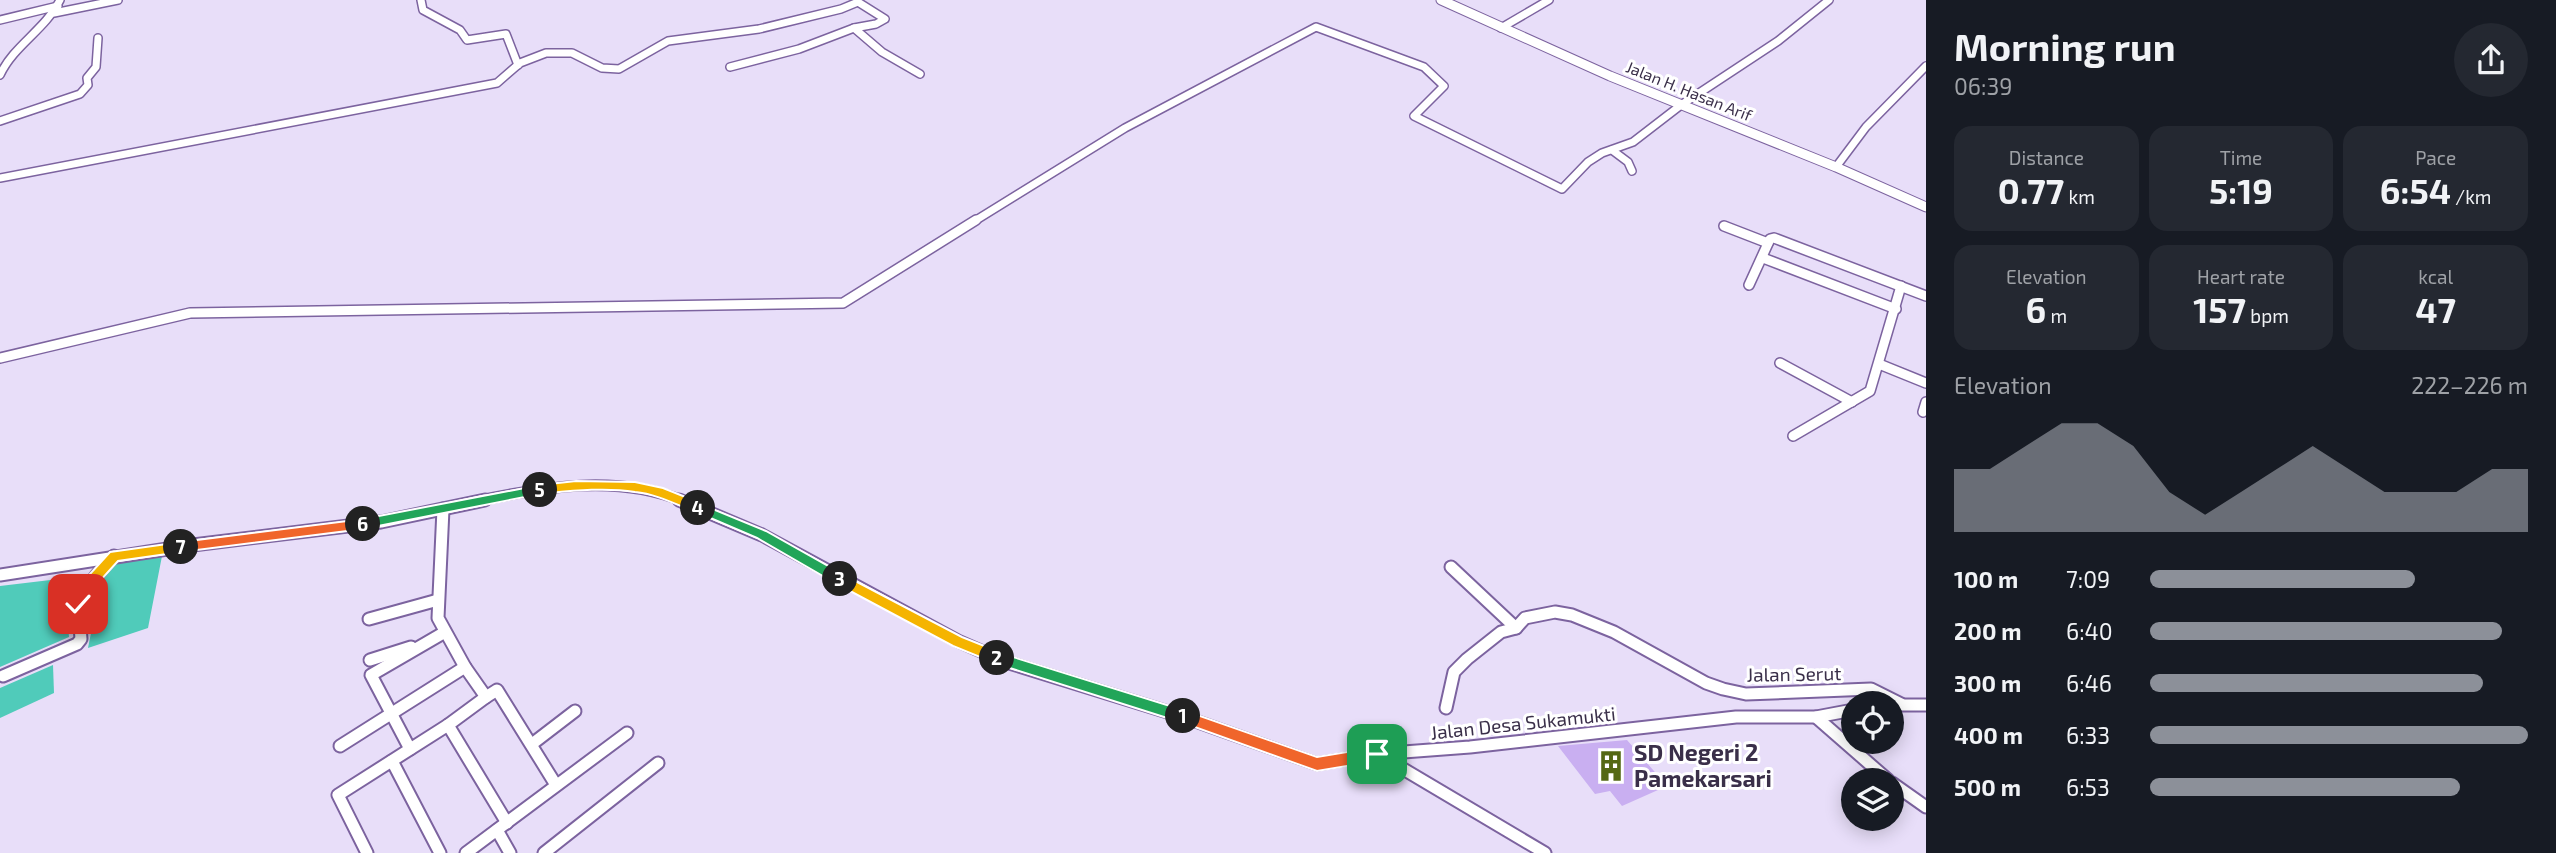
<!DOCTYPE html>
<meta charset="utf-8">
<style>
:root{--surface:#171b24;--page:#242831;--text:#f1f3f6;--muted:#9ea1a6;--accent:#8c9099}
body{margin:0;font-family:"Exo 2",sans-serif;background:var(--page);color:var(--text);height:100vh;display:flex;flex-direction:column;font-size:26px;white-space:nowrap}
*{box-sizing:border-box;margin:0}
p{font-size:23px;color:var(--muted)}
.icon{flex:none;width:38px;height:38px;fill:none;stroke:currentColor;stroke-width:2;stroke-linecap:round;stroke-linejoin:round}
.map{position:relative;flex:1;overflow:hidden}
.panel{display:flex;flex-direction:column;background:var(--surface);width:630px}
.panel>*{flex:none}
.fabs{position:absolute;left:1841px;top:691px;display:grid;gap:14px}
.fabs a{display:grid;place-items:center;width:63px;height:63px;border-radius:50%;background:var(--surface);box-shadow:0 4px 18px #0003;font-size:35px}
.pin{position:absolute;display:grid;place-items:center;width:60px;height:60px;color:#fff;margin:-30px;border-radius:14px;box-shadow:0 4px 10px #0006}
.km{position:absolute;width:35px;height:35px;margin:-18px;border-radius:50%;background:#222;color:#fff;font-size:19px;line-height:35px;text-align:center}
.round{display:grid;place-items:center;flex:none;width:74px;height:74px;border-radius:37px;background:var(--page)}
.summary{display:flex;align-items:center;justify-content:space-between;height:119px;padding:0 28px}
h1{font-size:38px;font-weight:700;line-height:52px}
.stats{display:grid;grid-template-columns:repeat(3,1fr);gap:10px;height:119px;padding:7px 28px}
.stats div{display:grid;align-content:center;border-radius:18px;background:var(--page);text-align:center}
.stats b{font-size:35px;font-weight:700}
.stats small{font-size:19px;font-weight:400}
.stats p{font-size:19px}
.chart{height:196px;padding:14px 28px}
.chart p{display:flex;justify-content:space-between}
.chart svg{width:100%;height:126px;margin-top:7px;fill:var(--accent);opacity:.7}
ul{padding:0 28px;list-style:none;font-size:23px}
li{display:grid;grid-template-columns:112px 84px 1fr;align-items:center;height:52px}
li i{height:18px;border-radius:9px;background:var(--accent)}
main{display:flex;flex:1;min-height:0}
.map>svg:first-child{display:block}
</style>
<main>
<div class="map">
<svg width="1926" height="853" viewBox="0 0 1926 853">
<rect width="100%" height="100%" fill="#e8def9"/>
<g fill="#50cbba">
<path d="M162,556l-14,72 -60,20 3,-15 -10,-35 33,-35z"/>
<path d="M84,576l-18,27 3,34 -69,30v-81z"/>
<path d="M53,665l1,28 -54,25v-30z"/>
</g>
<path fill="#c9aff1" d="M1627,740l40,46 -45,20 -12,-15 -15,3 -37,-48z"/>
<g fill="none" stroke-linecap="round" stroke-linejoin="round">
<defs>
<g id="minor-far2">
<path d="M421,0l2,10 37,20 7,10 39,-6 12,31"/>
<path d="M54,13l64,-13"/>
<path d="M0,20l58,-14"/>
<path d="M1501,28l48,-28"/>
<path d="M730,67l69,-18 55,-21"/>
<path d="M0,75c14,-30 45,-45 60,-75"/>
<path d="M0,121l80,-27 8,-9 -1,-7 9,-11 2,-29"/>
<path d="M1612,150l16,12 4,9"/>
<path d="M1836,167l30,-40 60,-61"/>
<path d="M0,178l497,-95 23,-20 26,-10h26l30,15 17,1 49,-28 91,-12 82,-20 17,-7 27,17 -9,5 -22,4 28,24 38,22"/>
<path d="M973,222l152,-94 191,-101 108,40 20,19 -30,30 148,73 26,-27 14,-9 31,-11 48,-37 97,-64 51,-41"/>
</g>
<g id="minor-far1">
<path d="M1724,226l44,17"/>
<path d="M1763,258l133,51"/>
<path d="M1749,285l21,-46 4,-1 152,58"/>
<path d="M0,358l190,-45 653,-10 133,-83"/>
<path d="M1780,363l72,39"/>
<path d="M1879,364l47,19"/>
<path d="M1923,412l3,-10"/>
<path d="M1793,436l77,-45 31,-105"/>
<path d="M477,501c67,-14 140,-27 206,0"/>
</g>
<g id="minor">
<path d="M679,500l83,35 196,106 48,21 178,55 133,47 60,-10 93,-7 266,-30h80l37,-7"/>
<path d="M443,509l-5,109 27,49 21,30 -38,28 59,98"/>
<path d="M1451,567l65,61"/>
<path d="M0,575l193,-30 188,-23 104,-22"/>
<path d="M369,619l69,-19"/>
<path d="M370,660l41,-13"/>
<path d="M3,676l74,-32 4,-5c-4,-41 5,-54 33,-83"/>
<path d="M486,697l11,-7 59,95"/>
<path d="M1896,705h30"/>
<path d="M1446,708l8,-36 13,-13 34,-27 15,-4 9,-10 30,-6 17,3 42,17 92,51 17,6 23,5 125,-5 30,15"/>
<path d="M1816,717l72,63"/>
<path d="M532,744l43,-33"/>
<path d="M340,746l125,-79"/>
<path d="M410,749l-39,-74 74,-43"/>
<path d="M1378,754l167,99"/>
<path d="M392,761l48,92"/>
<path d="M1892,783l34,24"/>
<path d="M497,830l13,23"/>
<path d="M367,853l-29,-58 110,-70"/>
<path d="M466,853l161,-120"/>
<path d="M544,853l114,-90"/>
</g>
<path id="secondary" d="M1441,0l169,76 226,91 90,40"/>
</defs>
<use href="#minor-far2" stroke="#7c639f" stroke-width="10"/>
<use href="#minor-far1" stroke="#7c639f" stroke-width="12"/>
<use href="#minor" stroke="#7c639f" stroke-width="15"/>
<use href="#secondary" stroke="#7c639f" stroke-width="11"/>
<use href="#minor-far2" stroke="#fff" stroke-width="7"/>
<use href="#minor-far1" stroke="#fff" stroke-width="9"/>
<use href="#minor" stroke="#fff" stroke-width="11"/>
<use href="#secondary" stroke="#fff" stroke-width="9"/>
</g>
<path fill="#f0652b" stroke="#fff" stroke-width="2" d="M1183,710l134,47 60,-10 8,7 -8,7 -60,10 -139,-50 -2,-5z"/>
<path fill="#22a559" stroke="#fff" stroke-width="2" d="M997,652l186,58 7,6 -7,7 -186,-59 -7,-6z"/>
<path fill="#f5b400" stroke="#fff" stroke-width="2" d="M840,573l122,64 40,16v9l-5,2 -44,-18 -118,-63 -2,-4z"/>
<path fill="#22a559" stroke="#fff" stroke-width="2" d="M698,503l68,28 78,44v8h-9l-78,-45 -63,-27v-7z"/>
<path fill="#f5b400" stroke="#fff" stroke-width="2" d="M576,481l59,1 28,6 40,16 1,4 -6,5c-21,-8 -41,-19 -63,-21 -31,-5 -64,-1 -95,2l-6,-4 6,-5z"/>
<path fill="#22a559" stroke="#fff" stroke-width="2" d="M540,485l6,5 -6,4 -177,35 -6,-5 6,-5z"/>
<path fill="#f0652b" stroke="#fff" stroke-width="2" d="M363,519l6,5 -6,5 -182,23 -6,-5 6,-5z"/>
<path fill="#f5b400" stroke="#fff" stroke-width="2" d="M181,542l6,5 -6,5 -63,9 -29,32 -6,15h-9l-2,-4 7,-18 31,-34z"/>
<defs>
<symbol id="building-bare" viewBox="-9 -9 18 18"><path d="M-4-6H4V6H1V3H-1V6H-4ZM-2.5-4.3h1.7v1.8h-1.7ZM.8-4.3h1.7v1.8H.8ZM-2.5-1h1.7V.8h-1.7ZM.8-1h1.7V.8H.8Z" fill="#546814" stroke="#fff" stroke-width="2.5" paint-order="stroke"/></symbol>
</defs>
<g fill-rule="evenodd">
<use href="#building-bare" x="1589" y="744" width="44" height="44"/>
</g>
<g text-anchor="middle" stroke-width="6" stroke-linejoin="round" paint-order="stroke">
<g font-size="16" fill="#3a2f49" stroke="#fff">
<text transform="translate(1689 91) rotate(22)" y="6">Jalan H. Hasan Arif</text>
</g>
<g font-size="19" fill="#3a2f49" stroke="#fff">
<text transform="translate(1794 674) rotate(-1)" y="7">Jalan Serut</text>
<text transform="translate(1523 723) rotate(-6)" y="7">Jalan Desa Sukamukti</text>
</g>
<g font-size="23" font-weight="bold" fill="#3a2f49" stroke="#fff" text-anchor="start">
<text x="1634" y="761">SD Negeri 2<tspan x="1634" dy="26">Pamekarsari</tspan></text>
</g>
</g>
</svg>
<div class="fabs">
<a><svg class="icon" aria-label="locate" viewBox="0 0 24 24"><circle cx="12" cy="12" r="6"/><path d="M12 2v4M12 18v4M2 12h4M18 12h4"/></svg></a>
<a><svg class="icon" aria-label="layers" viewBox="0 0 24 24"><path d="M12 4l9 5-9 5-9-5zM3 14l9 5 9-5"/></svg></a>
</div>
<div class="pin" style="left:1377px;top:754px;background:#1e9e55"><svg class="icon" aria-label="arrive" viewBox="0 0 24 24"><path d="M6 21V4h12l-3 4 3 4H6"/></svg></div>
<div class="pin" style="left:78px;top:604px;background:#d93025"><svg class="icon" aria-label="check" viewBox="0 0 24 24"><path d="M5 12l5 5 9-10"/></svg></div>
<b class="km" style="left:1183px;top:716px">1</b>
<b class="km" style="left:997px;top:658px">2</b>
<b class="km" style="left:840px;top:579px">3</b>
<b class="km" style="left:698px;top:508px">4</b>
<b class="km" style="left:540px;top:490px">5</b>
<b class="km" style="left:363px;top:524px">6</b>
<b class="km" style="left:181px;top:547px">7</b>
</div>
<section class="panel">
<div class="summary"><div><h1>Morning run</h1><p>06:39</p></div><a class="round"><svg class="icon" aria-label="share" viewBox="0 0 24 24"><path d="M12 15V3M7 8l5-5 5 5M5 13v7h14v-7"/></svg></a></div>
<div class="stats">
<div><p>Distance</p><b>0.77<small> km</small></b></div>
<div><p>Time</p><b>5:19</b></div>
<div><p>Pace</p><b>6:54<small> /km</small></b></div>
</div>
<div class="stats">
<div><p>Elevation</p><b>6<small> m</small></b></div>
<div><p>Heart rate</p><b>157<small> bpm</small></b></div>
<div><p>kcal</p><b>47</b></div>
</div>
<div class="chart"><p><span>Elevation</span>222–226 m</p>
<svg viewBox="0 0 160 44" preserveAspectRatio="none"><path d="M0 44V22L10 22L20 14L30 6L40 6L50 14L60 30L70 38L80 30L90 22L100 14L110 22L120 30L130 30L140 30L150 22L160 22V44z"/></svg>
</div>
<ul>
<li><b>100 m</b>7:09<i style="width:70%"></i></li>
<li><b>200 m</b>6:40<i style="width:93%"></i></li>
<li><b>300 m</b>6:46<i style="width:88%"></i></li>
<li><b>400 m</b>6:33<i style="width:100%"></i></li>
<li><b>500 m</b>6:53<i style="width:82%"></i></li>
</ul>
</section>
</main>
